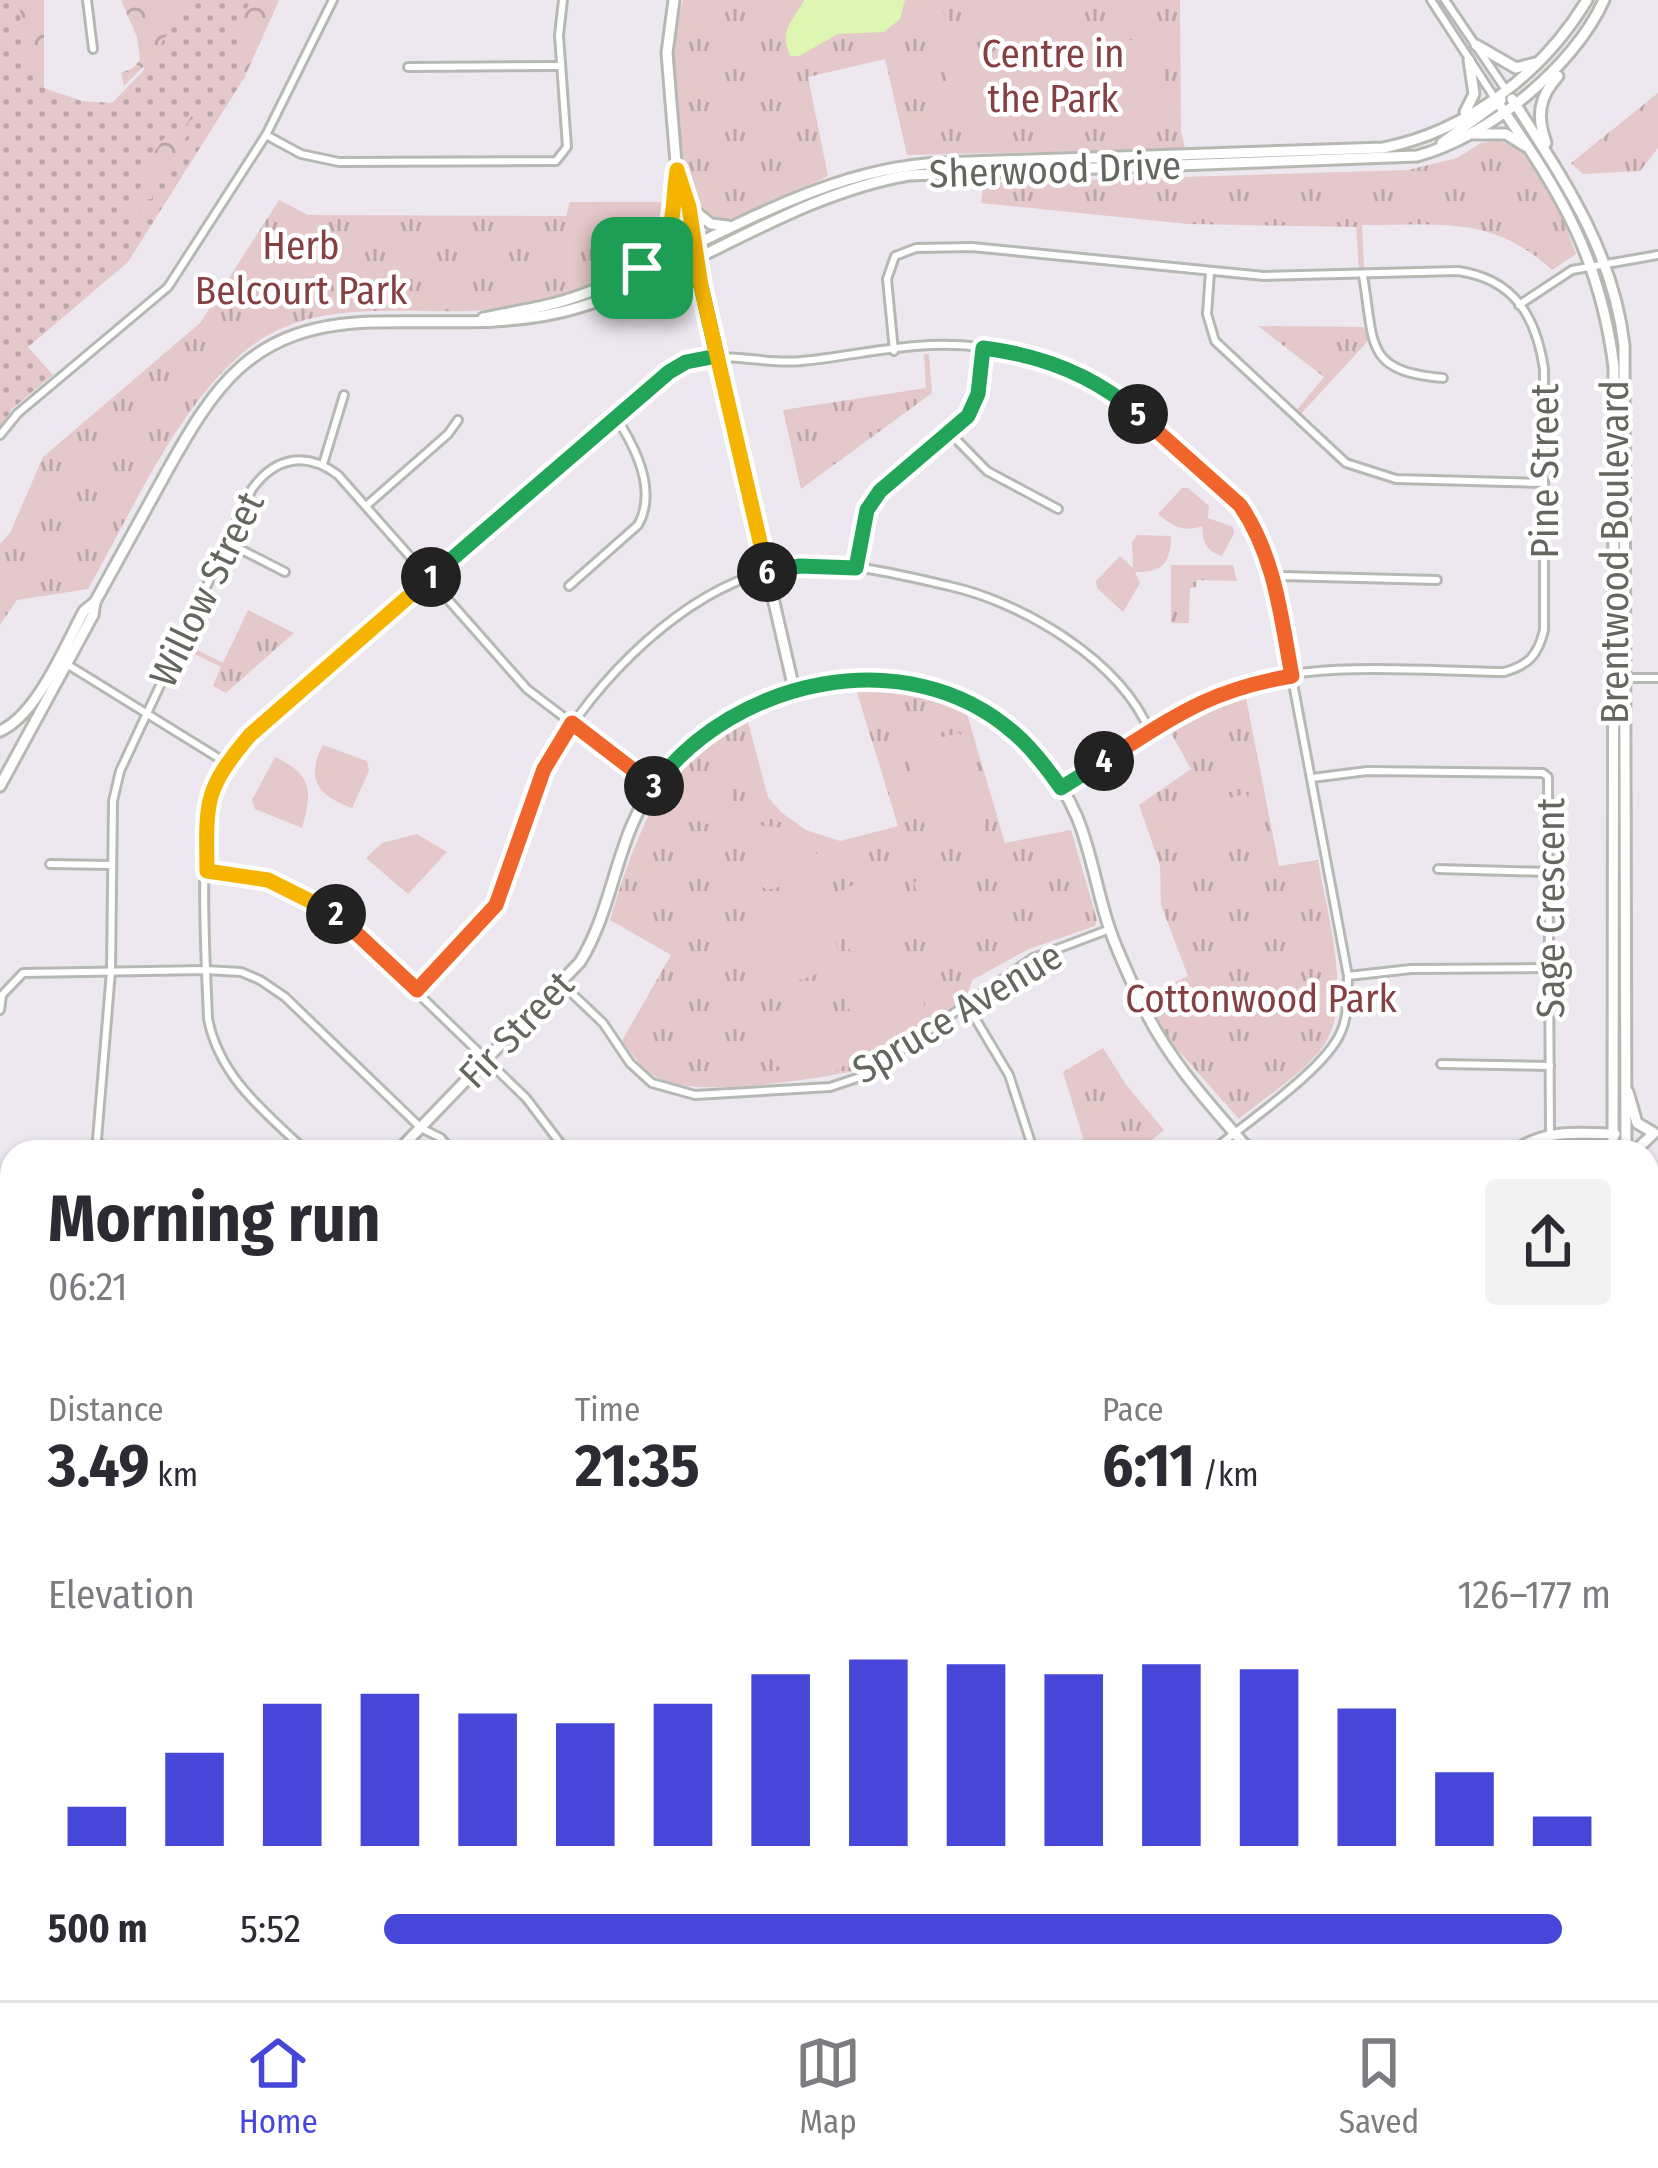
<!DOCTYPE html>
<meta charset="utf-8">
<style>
:root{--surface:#fff;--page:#f2f2f3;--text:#2b2b33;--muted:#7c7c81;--line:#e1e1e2;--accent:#4647d8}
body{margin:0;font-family:"Fira Sans Condensed",sans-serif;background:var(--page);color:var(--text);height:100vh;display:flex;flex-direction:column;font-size:45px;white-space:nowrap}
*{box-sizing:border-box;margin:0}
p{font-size:39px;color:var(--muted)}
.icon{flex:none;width:66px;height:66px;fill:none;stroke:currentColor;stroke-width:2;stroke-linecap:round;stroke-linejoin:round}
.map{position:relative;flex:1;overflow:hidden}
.details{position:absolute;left:0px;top:1140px;width:1659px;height:861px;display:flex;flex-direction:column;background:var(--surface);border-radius:36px 36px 0 0;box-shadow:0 3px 9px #0004}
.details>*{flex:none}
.pin{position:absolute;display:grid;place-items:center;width:102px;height:102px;color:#fff;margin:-51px;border-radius:24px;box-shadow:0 6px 18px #0006}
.km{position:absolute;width:60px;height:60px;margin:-30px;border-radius:50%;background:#222;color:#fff;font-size:33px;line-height:60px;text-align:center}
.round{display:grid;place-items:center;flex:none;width:126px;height:126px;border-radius:12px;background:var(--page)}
.headline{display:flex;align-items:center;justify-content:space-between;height:204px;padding:0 48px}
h1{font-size:66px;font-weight:700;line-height:90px}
.stats{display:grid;grid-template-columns:repeat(3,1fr);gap:18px;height:204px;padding:12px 48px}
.stats div{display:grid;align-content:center}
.stats b{font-size:60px;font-weight:700}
.stats small{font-size:33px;font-weight:400}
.stats p{font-size:33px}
.chart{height:336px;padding:24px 48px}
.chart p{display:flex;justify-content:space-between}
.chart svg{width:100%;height:216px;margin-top:12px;stroke:var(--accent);stroke-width:6}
ul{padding:0 48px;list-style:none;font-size:39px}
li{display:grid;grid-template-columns:192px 144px 1fr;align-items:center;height:90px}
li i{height:30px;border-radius:15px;background:var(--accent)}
.menu{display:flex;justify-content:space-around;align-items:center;height:168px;border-top:3px solid var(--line);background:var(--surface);font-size:33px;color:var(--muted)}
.menu a{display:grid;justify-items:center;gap:6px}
.menu .on{color:var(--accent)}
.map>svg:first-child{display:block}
</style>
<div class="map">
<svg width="1658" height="2000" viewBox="0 0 1658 2000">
<defs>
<pattern id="grass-dots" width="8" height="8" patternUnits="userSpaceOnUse" patternTransform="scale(3)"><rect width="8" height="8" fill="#e4c8ca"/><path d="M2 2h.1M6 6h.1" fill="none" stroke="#bca6a7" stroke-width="1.8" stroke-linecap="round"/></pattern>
<pattern id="forest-crowns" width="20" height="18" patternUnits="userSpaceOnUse" patternTransform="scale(3)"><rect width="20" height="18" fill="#e4c8ca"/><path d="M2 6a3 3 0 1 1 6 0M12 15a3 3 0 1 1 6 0" fill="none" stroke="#bca6a7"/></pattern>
<pattern id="park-tufts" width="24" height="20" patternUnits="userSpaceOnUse" patternTransform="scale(3)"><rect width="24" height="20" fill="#e4c8ca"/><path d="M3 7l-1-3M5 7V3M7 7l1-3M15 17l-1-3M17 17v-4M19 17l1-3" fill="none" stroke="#bca6a7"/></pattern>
</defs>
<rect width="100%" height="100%" fill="#ede8f0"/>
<path fill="url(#grass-dots)" d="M0,0h44v88l38,13 30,2 32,-33 1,-70h134l-35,78 -116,184 -100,85 25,28 -40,33 -13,19z"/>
<g fill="url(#forest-crowns)">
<path d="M20,0h24v88l-8,-2 -15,-41z"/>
<path d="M121,0h68l-37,58 -28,28 -3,-13 12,-5 7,-8 -3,-23z"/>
<path d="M251,0h28l-35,78 -7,-1 1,-52z"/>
<path d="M192,115l2,8c-14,21 -16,45 -41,54l-1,22h-7l-7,18 -6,-1 -7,-14 8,-3 14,-23 -2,-11 23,-32 13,1z"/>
</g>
<g fill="url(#park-tufts)">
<path d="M683,0h497l1,131 4,18 -278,6 -22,-96 -77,18 20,99 -97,46c-17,0 -32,-8 -39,-23 -13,-26 -22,-131 -18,-162 2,-12 6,-25 9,-37z"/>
<path d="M1658,93v55l-18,23 -57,3 -12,-11z"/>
<path d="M1499,141l20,6 36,51 21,56 -24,16c-60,-56 -115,-44 -190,-45l2,44 -5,1 -3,-43 -168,-3 -207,-21 3,-20 424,-13 49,-12 24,-15z"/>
<path d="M279,200l29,15 258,1 4,-14h97c-1,14 -1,31 -10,43 -28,40 -112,59 -158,64 -78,9 -173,-15 -242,33 -74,51 -124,168 -169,247l-71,11 -17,25v-81l10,-11 33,-76 157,-134z"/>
<path d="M1258,326l106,1 4,14 -68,74 -4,-4 28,-34z"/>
<path d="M924,354h5l3,39 -131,96 -18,-79 143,-22z"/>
<path d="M1171,565h62l4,16 -40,-1 -1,7 -6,1 -1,35h-18z"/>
<path d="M248,610l46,23 -68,60 -13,-7 8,-19 -37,-18 2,-5 37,19z"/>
<path d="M855,686l68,9 44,19 38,129 66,-13 26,90 -2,6 -66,23 -57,31 -5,16 -102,71 -15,5c-44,8 -148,25 -188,8 -17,-8 -29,-24 -40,-39l49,-86 -61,-35c25,-82 52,-164 137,-202l21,79 14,16 24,17 34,11 58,-15z"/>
<path d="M1245,693l34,173 39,-6c8,50 36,142 6,185 -20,29 -59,52 -85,74l-77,-87 -15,-36 41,-20 -27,-71 -1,-40 -21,-60 52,-36 -20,-36z"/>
<path d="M1103,1048l24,38 37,44 -26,22h-52l-3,-5 -29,5 30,-11 -21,-69z"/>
<path d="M1647,1848l11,6v146h-10z"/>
</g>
<g fill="#e4c8ca">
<path d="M931,0h7l10,23 23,9 1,-32h106l1,34c19,-4 30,-14 32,-34h7c-1,16 -8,32 -25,38 -23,8 -122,1 -153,1l-1,-8 6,-1 -11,-13z"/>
<path d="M1137,39l24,5 3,75 -4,4 -75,2c-20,-43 7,-81 52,-86z"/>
<path d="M948,57l107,1 -1,63 -106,-1z"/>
<path d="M1182,488h6l21,18 -1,12 25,9 1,6 -12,23c-17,-6 -19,-13 -20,-30 -18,7 -30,0 -44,-12z"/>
<path d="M1137,535l34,1c0,27 -9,37 -36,36l5,11 -17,29 -26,-24 -1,-7 24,-25 13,12 -1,-26z"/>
<path d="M960,733l26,103 -55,14 -26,-104z"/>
<path d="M323,745l44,16 2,10 -17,37c-34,-12 -47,-29 -29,-63z"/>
<path d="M275,757c37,18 38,33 27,71l-47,-19 -3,-9z"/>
<path d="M695,774l40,10 -12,44 -40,-11z"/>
<path d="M1247,794l8,42 -84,18 -9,-43z"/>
<path d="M760,826c42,1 52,10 65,50l-58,14 -6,-4z"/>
<path d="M417,834l30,18 -39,42 -42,-36 16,-15z"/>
<path d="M952,872l19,74 -38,10 -19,-74z"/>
<path d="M869,884c29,6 38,23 43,51l-53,19 -10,-4 -18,-53 21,-12z"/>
<path d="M802,897h17l22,61 -5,9 -61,22c-34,-33 -18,-82 27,-92z"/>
<path d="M906,956c38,39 14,98 -43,91l-22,-60 5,-10z"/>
<path d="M820,995l11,5 21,59c-40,39 -96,15 -92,-42z"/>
</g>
<path fill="#def6b2" d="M804,0h101l-5,19 -16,13 -46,2 -39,22h-9c-11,-29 2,-32 14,-56z"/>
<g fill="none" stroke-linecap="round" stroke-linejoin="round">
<defs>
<g id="street">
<path d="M87,0l6,49"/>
<path d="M1431,0l63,97"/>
<path d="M1445,0l61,90"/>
<path d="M408,67l153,-1"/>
<path d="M266,135l35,19 38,8 217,-1 11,-14 -8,-112 4,-35"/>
<path d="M1210,272l-3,42 8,27 131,122 50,16 148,4"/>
<path d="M1363,276c12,68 0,95 80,102"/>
<path d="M1519,305l53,-35 86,-15"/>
<path d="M894,351l-7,-72 8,-23 21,-8 56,-1 292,29 194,-5c56,8 78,45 86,98v261c-6,25 -15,35 -40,42 -90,-1 -189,-13 -276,17 -59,21 -114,66 -167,99"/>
<path d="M949,432l38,39 71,38"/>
<path d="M0,435l18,-22 150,-126 98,-152 67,-135"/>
<path d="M323,464l21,-69"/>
<path d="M366,506l82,-72 10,-14"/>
<path d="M226,542l59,30"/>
<path d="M856,568l11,-58 12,-19 88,-75 11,-22 5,-44"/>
<path d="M1273,581l8,-5 156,4"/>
<path d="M569,586l69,-61c20,-35 -3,-79 -23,-109"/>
<path d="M65,663l160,99"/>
<path d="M1614,678h44"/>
<path d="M1312,778l55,-7 176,2 5,4 2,357"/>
<path d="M50,864l60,1"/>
<path d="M1438,869l111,3"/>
<path d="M207,871l61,9 70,36 188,182 41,54"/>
<path d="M1348,976l63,-7 139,-1"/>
<path d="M562,984l41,39 27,40 22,20 43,12 135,-8 33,-11 170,-118 77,-29"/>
<path d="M417,990c26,-27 63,-55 80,-88 23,-43 26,-94 50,-137 46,-84 141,-182 239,-198 52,-8 112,7 163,19 73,16 171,74 201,146"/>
<path d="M966,1003l43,72 25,77"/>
<path d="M0,1010l2,-15 21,-22 183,-3 35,2 19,8 25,17 136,131 20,10 11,14"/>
<path d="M1441,1064l109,2"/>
<path d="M98,1144l31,8"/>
<path d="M1379,1147l4,5"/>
<path d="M96,1152l15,-181 2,-170 7,-30 132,-282c23,-32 54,-38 86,-14l189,214 127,97"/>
<path d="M307,1152c-42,-40 -87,-74 -99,-133 -2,-56 -12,-204 11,-248 10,-18 29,-35 43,-48l407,-351c50,-29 83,-6 133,-11 42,-4 85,-14 127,-16 103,-4 173,35 246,101 46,41 72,62 96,120l77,410c-1,19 1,38 -7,56 -16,38 -96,91 -130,120"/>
<path d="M0,1244l12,8"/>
<path d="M0,1798h12"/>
<path d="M641,1989v11"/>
<path d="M1112,1989v11"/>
<path d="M281,2000v-11"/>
<path d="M893,2000l1,-11"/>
</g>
<g id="secondary">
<path d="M674,0l-7,53 9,110 -2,23 18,87 7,10"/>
<path d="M1476,45l40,23 19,-5"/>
<path d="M1512,99c50,78 101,151 112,246l2,807"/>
<path d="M1501,107c61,88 99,151 113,260l-1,785"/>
<path d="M1465,112l9,-18 -5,-34"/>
<path d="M1474,134h32l19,12"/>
<path d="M1442,143l59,-43"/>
<path d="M1546,143c-10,-27 -7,-46 12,-67"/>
<path d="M677,170l12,37 12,79 93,403"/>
<path d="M691,208l20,16 17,2"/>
<path d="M645,266l26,-36 5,-22"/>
<path d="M483,318c33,-7 66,-11 98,-23 119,-43 230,-126 359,-132l443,-15c85,-17 160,-75 204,-148"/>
<path d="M0,731c37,-16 65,-85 84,-120l11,-9"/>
<path d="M0,786l93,-171 2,-13c22,-40 44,-80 66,-120 54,-98 89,-156 211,-160 70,-2 139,6 208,-15 112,-34 212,-112 329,-132l508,-19c71,-19 157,-89 187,-156"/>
<path d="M1628,1092l9,31 17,10 -20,19"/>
<path d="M397,1152l183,-190c36,-58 35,-129 79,-183 46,-55 109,-91 180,-97 98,-7 198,41 238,135 15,36 20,76 33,113 8,23 19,46 29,68 26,58 70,106 112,154"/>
<path d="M1513,1152c31,-23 65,-19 102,-18"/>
<path d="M0,1391h12"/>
<path d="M1647,1557l11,5"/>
<path d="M0,1567h12"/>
<path d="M1647,1572h11"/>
<path d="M0,1586h12"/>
<path d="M1647,1599l11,-7"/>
<path d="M1618,1989v11"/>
</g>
</defs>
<use href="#street" stroke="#b5b9b3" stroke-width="12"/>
<use href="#secondary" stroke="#b5b9b2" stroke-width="15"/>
<use href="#street" stroke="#fff" stroke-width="6"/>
<use href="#secondary" stroke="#fff" stroke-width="9"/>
</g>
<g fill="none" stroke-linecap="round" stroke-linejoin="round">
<defs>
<path id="split-1" d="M431,577l238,-205 17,-10 31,-6 -16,-70 -9,-13 -5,-25 -45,20"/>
<path id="split-2" d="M336,914l-68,-34 -61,-9c-1,-71 -3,-81 43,-136l181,-158"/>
<path id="split-3" d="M336,914l81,76 79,-85 48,-136 28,-46 82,63"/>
<path id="split-4" d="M654,786c80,-108 253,-146 359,-54 19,16 34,36 48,56l43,-27"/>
<path id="split-5" d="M1104,761c70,-44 104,-71 188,-85 -11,-59 -17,-120 -52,-171l-102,-91"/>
<path id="split-6" d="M767,572l33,-6 56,2 11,-58 13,-19 88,-75 10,-22 5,-46c57,7 111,27 155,66"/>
<path id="split-7" d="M642,268c38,-39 28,-50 35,-98l12,37 12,79 66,286"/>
</defs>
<use href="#split-1" stroke="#fff" stroke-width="24"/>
<use href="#split-2" stroke="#fff" stroke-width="24"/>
<use href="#split-3" stroke="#fff" stroke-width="24"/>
<use href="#split-4" stroke="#fff" stroke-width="24"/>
<use href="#split-5" stroke="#fff" stroke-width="24"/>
<use href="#split-6" stroke="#fff" stroke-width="24"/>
<use href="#split-7" stroke="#fff" stroke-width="24"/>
<use href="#split-1" stroke="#22a559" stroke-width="15"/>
<use href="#split-2" stroke="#f5b400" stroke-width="15"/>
<use href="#split-3" stroke="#f0652b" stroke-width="15"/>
<use href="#split-4" stroke="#22a559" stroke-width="15"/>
<use href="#split-5" stroke="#f0652b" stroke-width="15"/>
<use href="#split-6" stroke="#22a559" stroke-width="15"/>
<use href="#split-7" stroke="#f5b400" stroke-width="15"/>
</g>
<g text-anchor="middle" stroke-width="9" stroke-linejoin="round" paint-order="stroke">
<g font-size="39" fill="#854043" stroke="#fff">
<text x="1053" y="67">Centre in<tspan x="1053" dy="45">the Park</tspan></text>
<text x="301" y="259">Herb<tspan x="301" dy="45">Belcourt Park</tspan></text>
<text x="1261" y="1012">Cottonwood Park</text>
</g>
<g font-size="39" fill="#63675f" stroke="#fff">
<text transform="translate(1055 169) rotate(-2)" y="14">Sherwood Drive</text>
<text transform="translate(1544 471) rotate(-90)" y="14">Pine Street</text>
<text transform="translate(1614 552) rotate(-90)" y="14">Brentwood Boulevard</text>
<text transform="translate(206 589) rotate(-64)" y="14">Willow Street</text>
<text transform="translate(1550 908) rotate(-90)" y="14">Sage Crescent</text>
<text transform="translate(957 1012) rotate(-31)" y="14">Spruce Avenue</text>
<text transform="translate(516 1029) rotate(-46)" y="14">Fir Street</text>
</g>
</g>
</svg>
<div class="pin" style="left:642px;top:268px;background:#1e9e55"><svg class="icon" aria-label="arrive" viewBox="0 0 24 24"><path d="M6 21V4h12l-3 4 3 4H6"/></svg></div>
<b class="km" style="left:431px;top:577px">1</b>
<b class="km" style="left:336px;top:914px">2</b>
<b class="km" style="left:654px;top:786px">3</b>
<b class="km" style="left:1104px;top:761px">4</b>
<b class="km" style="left:1138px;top:414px">5</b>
<b class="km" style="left:767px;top:572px">6</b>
<section class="details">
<div class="headline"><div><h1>Morning run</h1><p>06:21</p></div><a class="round"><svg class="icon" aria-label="share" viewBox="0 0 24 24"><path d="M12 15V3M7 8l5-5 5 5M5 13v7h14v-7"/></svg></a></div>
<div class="stats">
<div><p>Distance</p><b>3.49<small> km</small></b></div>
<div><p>Time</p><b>21:35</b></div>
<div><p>Pace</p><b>6:11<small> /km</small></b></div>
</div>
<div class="chart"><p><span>Elevation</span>126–177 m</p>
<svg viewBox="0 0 160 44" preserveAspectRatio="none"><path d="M5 44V36M15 44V25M25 44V15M35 44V13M45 44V17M55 44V19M65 44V15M75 44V9M85 44V6M95 44V7M105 44V9M115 44V7M125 44V8M135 44V16M145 44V29M155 44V38"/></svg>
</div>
<ul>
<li><b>500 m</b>5:52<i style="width:96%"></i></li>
</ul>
</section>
</div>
<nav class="menu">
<a class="on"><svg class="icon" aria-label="home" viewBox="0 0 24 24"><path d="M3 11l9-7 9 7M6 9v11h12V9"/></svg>Home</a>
<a><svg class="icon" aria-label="map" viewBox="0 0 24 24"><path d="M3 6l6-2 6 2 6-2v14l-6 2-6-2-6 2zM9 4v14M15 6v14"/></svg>Map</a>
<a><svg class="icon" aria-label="saved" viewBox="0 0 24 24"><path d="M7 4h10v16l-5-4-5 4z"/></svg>Saved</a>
</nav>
